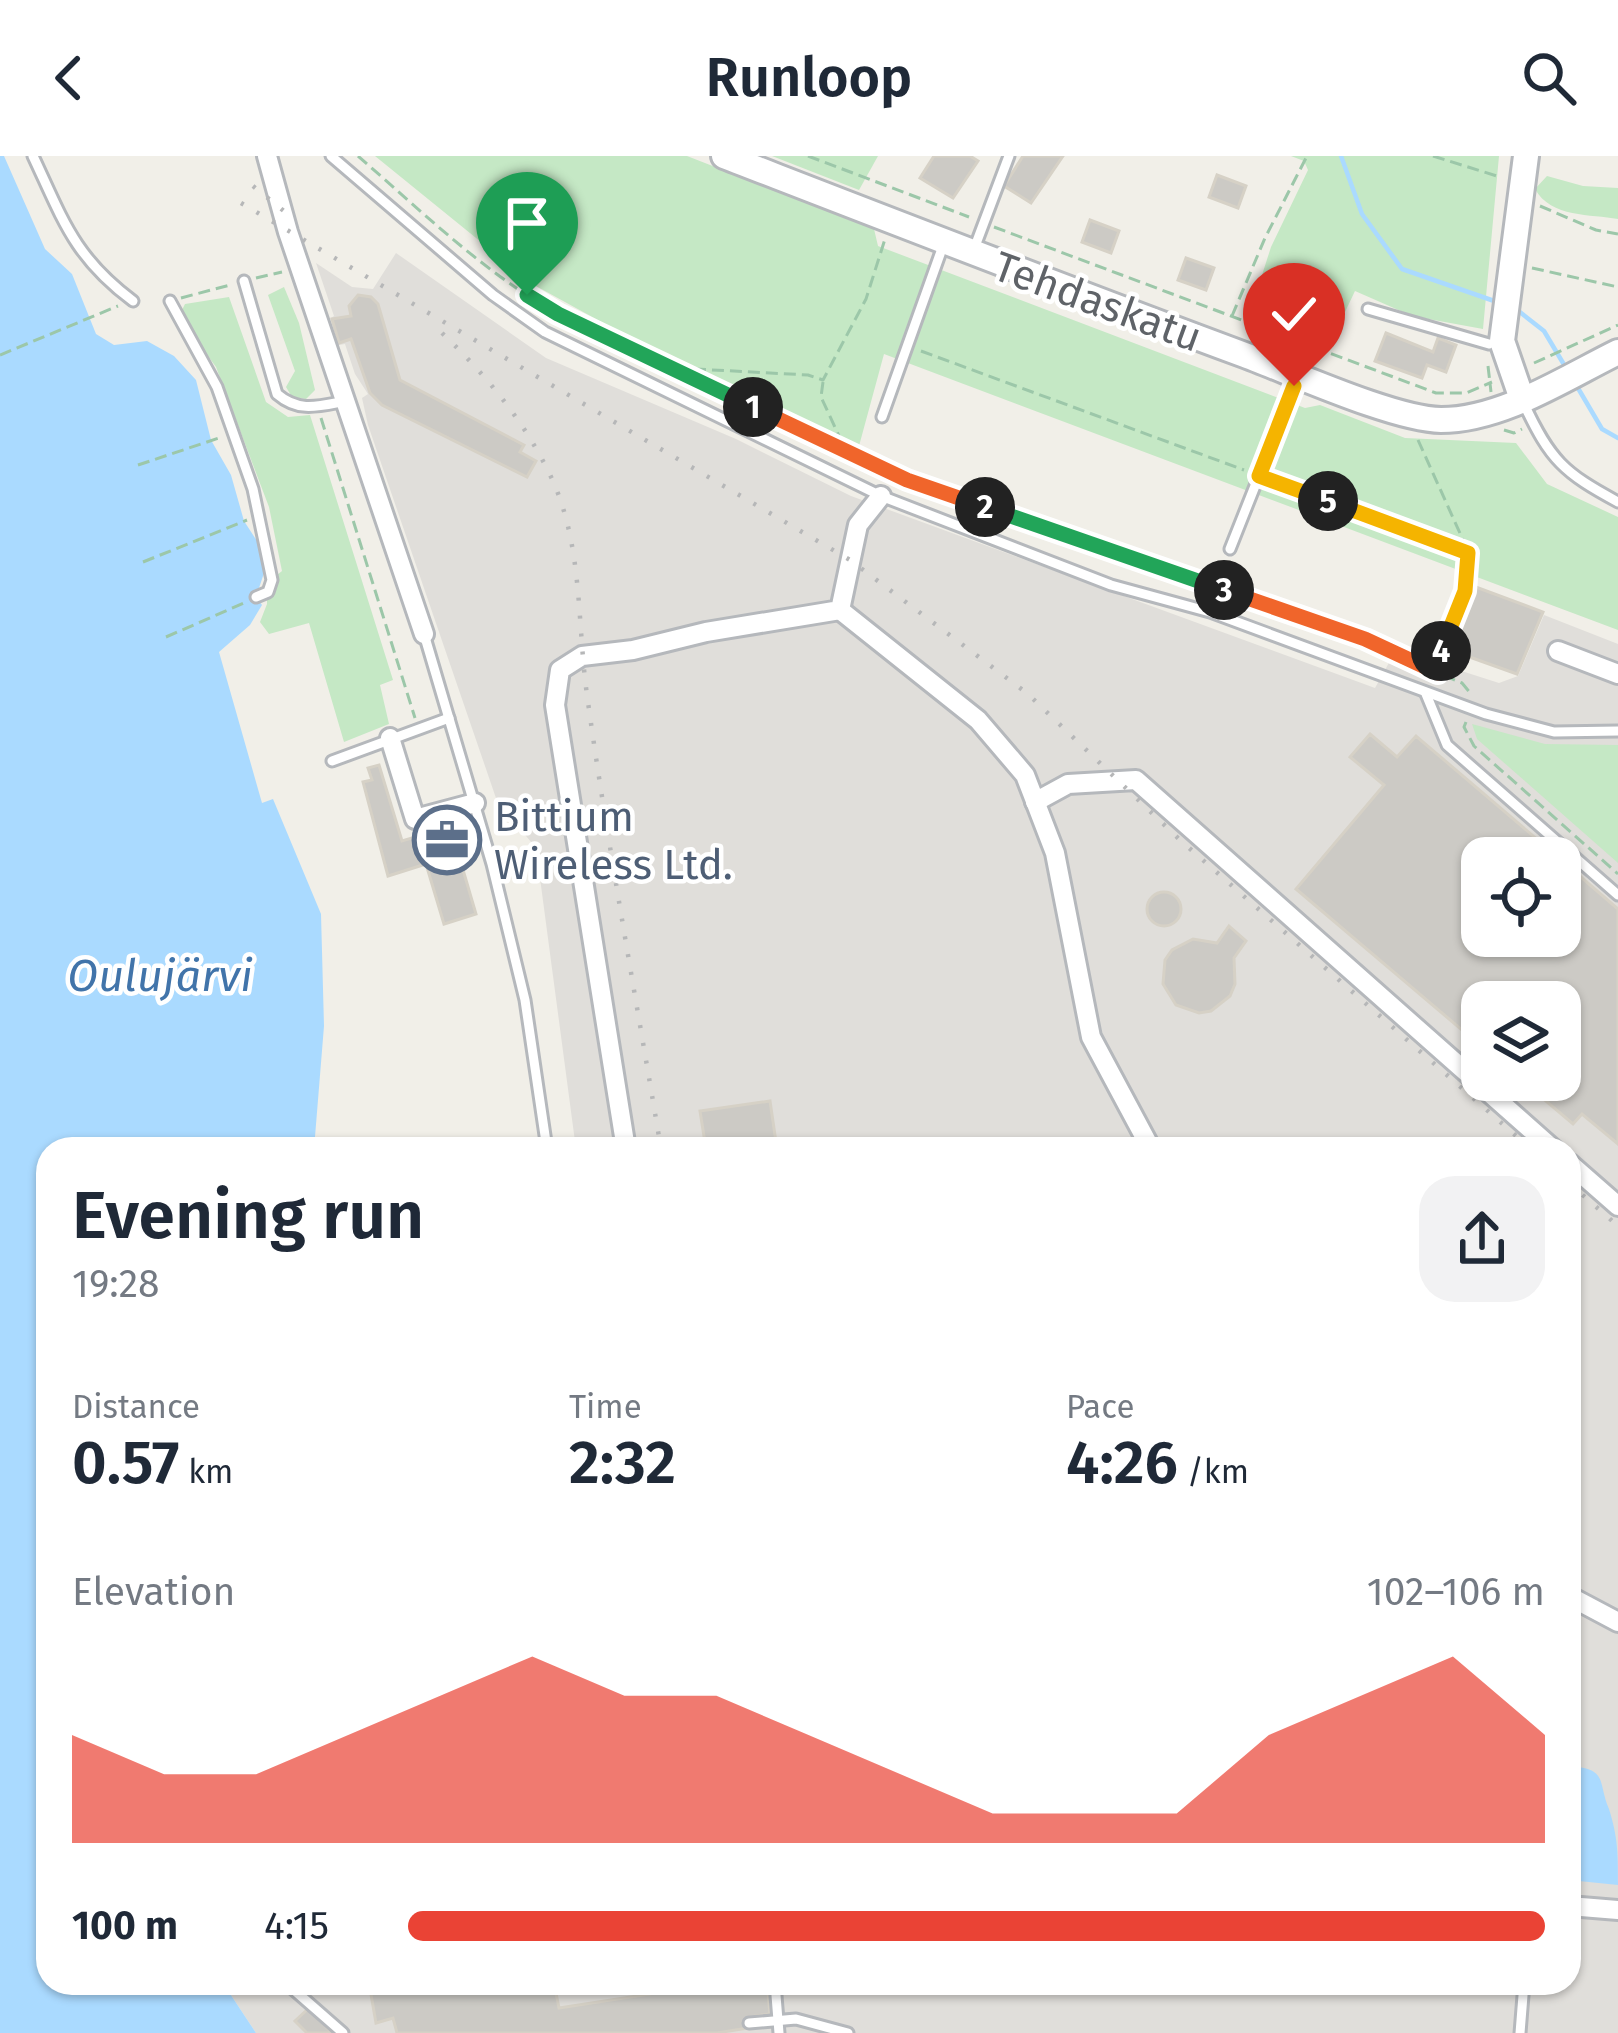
<!DOCTYPE html>
<meta charset="utf-8">
<style>
:root{--surface:#fff;--page:#f2f2f3;--text:#1f2937;--muted:#747a83;--accent:#ea4335}
body{margin:0;font-family:"Fira Sans",sans-serif;background:var(--page);color:var(--text);height:100vh;display:flex;flex-direction:column;font-size:45px;white-space:nowrap}
*{box-sizing:border-box;margin:0}
p{font-size:39px;color:var(--muted)}
.icon{flex:none;width:66px;height:66px;fill:none;stroke:currentColor;stroke-width:2;stroke-linecap:round;stroke-linejoin:round}
.map{position:relative;flex:1;overflow:hidden}
.panel{position:absolute;left:36px;top:981px;width:1545px;height:858px;display:flex;flex-direction:column;background:var(--surface);border-radius:36px;box-shadow:0 3px 9px #0004}
.panel>*{flex:none}
.fabs{position:absolute;left:1461px;top:681px;display:grid;gap:24px}
.fabs a{display:grid;place-items:center;width:120px;height:120px;border-radius:24px;background:var(--surface);box-shadow:0 3px 9px #0004;font-size:60px}
.pin{position:absolute;display:grid;place-items:center;width:102px;height:102px;color:#fff;margin:-123px -51px;border-radius:50% 50% 50% 0;rotate:-45deg;box-shadow:0 0 12px #0007}
.pin .icon{rotate:45deg}
.km{position:absolute;width:60px;height:60px;margin:-30px;border-radius:50%;background:#222;color:#fff;font-size:33px;line-height:60px;text-align:center}
.round{display:grid;place-items:center;flex:none;width:126px;height:126px;border-radius:36px;background:var(--page)}
.overview{display:flex;align-items:center;justify-content:space-between;height:204px;padding:0 36px}
h1{font-size:66px;font-weight:600;line-height:90px}
.figures{display:grid;grid-template-columns:repeat(3,1fr);gap:18px;height:204px;padding:12px 36px}
.figures div{display:grid;align-content:center}
.figures b{font-size:60px;font-weight:600}
.figures small{font-size:33px;font-weight:400}
.figures p{font-size:33px}
.chart{height:336px;padding:24px 36px}
.chart p{display:flex;justify-content:space-between}
.chart svg{width:100%;height:216px;margin-top:12px;fill:var(--accent);opacity:.7}
ul{padding:0 36px;list-style:none;font-size:39px}
li{display:grid;grid-template-columns:192px 144px 1fr;align-items:center;height:90px}
li i{height:30px;border-radius:15px;background:var(--accent)}
header{display:flex;justify-content:space-between;align-items:center;height:156px;padding:0 36px;background:var(--surface);font-size:54px;font-weight:600}
.map>svg:first-child{display:block}
</style>
<header><svg class="icon" aria-label="back" viewBox="0 0 24 24"><path d="M15 5l-7 7 7 7"/></svg>Runloop<svg class="icon" aria-label="search" viewBox="0 0 24 24"><circle cx="10" cy="10" r="6"/><path d="M15 15l6 6"/></svg></header>
<div class="map">
<svg width="1618" height="1877" viewBox="0 0 1618 1877">
<rect width="100%" height="100%" fill="#f1efe8"/>
<path fill="#e0deda" fill-rule="evenodd" d="M396,97l150,105 190,81 115,57 524,192 21,-38 103,33 19,-7 26,-61 74,29v1389h-1362l-33,-50h1346v-834h-993l-40,-301 -39,-47 -129,-376 -6,-27 6,-4 -13,-20 -10,-30 -6,1 -8,-27 3,-2 -18,-53 36,24 21,2zM1482,702h78v78h-78zM1482,846h78v78h-78z"/>
<g fill="#c5e8c5">
<path d="M375,0h312l187,73 4,17 427,162 15,-3 85,33 111,5 31,41 71,33v113l-734,-276 -25,92 -203,-94 -122,-67z"/>
<path d="M772,0h106l-19,34z"/>
<path d="M1291,0h208l-16,173 -71,-13 -57,-25 -10,21 -23,17 -70,-23 19,-59 37,-77 -4,-9z"/>
<path d="M1547,20l36,10 35,2v31c-27,-5 -67,-1 -83,-30z"/>
<path d="M284,131l15,36 16,67 -9,9 -14,-2 -6,-10 9,-16 -27,-76z"/>
<path d="M229,141l37,105 22,15 22,-2 83,265 -13,5 9,39 -45,18 -35,-119 -40,11 -9,-12 7,-18v-21l15,-12 -13,-64 -53,-140 -37,-51 6,-12z"/>
<path d="M1472,568l73,20 73,1v118l-141,-124z"/>
</g>
<g fill="#aadaff">
<path d="M0,0h4l41,93 27,25 24,60 18,11 33,-4 27,15 22,24 15,60 20,35 13,46 15,23 6,26 -9,27 6,8 -12,20 -31,27 43,151 11,-4 48,115 3,112 -10,123h-266v834h175l33,50h-256z"/>
<path d="M1569,1610c40,3 28,15 40,43 9,29 9,44 9,76l-49,-5z"/>
</g>
<g fill="none" stroke-linecap="round" stroke-linejoin="round">
<g stroke="#aadaff" stroke-width="4.5">
<path d="M1341,0l21,58 40,55 98,34"/>
<path d="M1516,153l28,22 22,37"/>
<path d="M1575,227l27,46 16,9"/>
</g>
</g>
<g fill="#cccac5" stroke="#d6d1c6" stroke-width="3">
<path d="M934,0h36l8,5 -25,37 -33,-20z"/>
<path d="M1023,0h40l-32,47 -27,-17z"/>
<path d="M1217,19l29,11 -8,22 -29,-11z"/>
<path d="M1090,64l29,11 -8,22 -29,-11z"/>
<path d="M1186,102l28,10 -8,22 -28,-10z"/>
<path d="M358,139l13,2 7,7 22,76 124,65 -4,7 16,9 -9,16 -145,-72 -12,-12 -19,-54 -12,4 -7,-24 19,-3 -2,-10z"/>
<path d="M1386,177l47,19 5,-14 18,7 -10,27 -19,-7 -5,13 -47,-17z"/>
<path d="M1473,430l70,26 -26,62 -67,-24z"/>
<path d="M1370,578l27,23 19,-21 143,122h-77v78h78v-77l58,50v235l-36,-30 -9,10 -52,-44h39v-78h-78v45l-186,-158 88,-104 -34,-28z"/>
<path d="M379,609l23,76 37,-11 13,2 24,82 -32,10 -18,-60 -38,12 -25,-94 9,-2 -4,-12z"/>
<circle cx="1164" cy="753" r="17"/>
<path d="M1229,770l17,15 -12,17 1,26 -5,12 -19,15 -12,2 -23,-8 -13,-21 2,-24 7,-10 21,-11 24,4z"/>
<path d="M770,945l7,48h-71l-6,-38z"/>
<path d="M369,1827h185l5,25 117,-18 3,-7h88l3,31 -21,3 -1,11 -31,5h-320l-4,-15 -17,5z"/>
<path d="M309,1852l23,25h-25l-12,-12z"/>
</g>
<g fill="none" stroke-linecap="round" stroke-linejoin="round">
<defs>
<g id="service">
<path d="M33,0c30,64 41,101 100,145"/>
<path d="M331,0l162,139 52,37 336,164 230,89 99,27 276,102 68,18 64,-1"/>
<path d="M974,93l35,-93"/>
<path d="M244,125l33,113c22,19 42,12 69,7"/>
<path d="M170,145l47,86 36,102 19,91 -4,12 -12,5"/>
<path d="M1368,153l121,35"/>
<path d="M1524,248c26,56 40,69 94,98"/>
<path d="M882,261l62,-174"/>
<path d="M1230,393l67,-169"/>
<path d="M424,478l68,230 33,136 22,149"/>
<path d="M1426,538l21,51 171,150"/>
<path d="M332,605l117,-43"/>
<path d="M286,1827l57,50"/>
<path d="M775,1827l4,50"/>
<path d="M749,1867l47,-4 52,14"/>
<path d="M1520,1877l4,-50"/>
</g>
<g id="minor">
<path d="M267,0l21,76 136,402"/>
<path d="M840,454l138,110 47,55 30,78 36,184 60,112"/>
<path d="M1558,495l60,23"/>
<path d="M390,582l25,81 60,-16"/>
<path d="M1035,646l33,-18 68,-4 417,369"/>
<path d="M626,993l-71,-444 5,-35 22,-14 51,-6 73,-18 134,-22 18,-85 23,-29"/>
<path d="M1569,1007l49,43"/>
<path d="M1569,1440l49,26"/>
<path d="M1569,1750l49,4"/>
</g>
<g id="tertiary">
<path d="M724,0c173,67 345,134 518,198 49,18 151,65 199,66 61,0 124,-42 177,-68"/>
<path d="M1522,243l-20,-58 24,-185"/>
</g>
</defs>
<use href="#service" stroke="#b5b8bc" stroke-width="15"/>
<use href="#minor" stroke="#b5b8bc" stroke-width="24"/>
<use href="#tertiary" stroke="#b5b8bc" stroke-width="30"/>
<g stroke="#9cc7a9" stroke-width="3" stroke-dasharray="12 6" stroke-linecap="butt">
<path d="M358,0c54,47 107,98 167,138 44,29 94,49 142,71"/>
<path d="M808,0l161,61"/>
<path d="M1433,0l67,21"/>
<path d="M1540,50l56,24 22,4"/>
<path d="M994,71l442,166h30l26,-11"/>
<path d="M1532,112l86,19"/>
<path d="M256,122l26,-6"/>
<path d="M181,142l49,-13"/>
<path d="M1232,160l33,-78 42,-82"/>
<path d="M921,195l323,119"/>
<path d="M0,199l118,-49"/>
<path d="M1534,207l84,-38"/>
<path d="M1488,210l3,26"/>
<path d="M671,211l236,113 458,159 72,34"/>
<path d="M676,212l132,7 15,5 43,-81 19,-60"/>
<path d="M823,226l-2,15 25,54"/>
<path d="M321,262l94,300"/>
<path d="M1504,274l10,3 8,-4"/>
<path d="M1418,284l50,111"/>
<path d="M138,309l84,-28"/>
<path d="M1270,324l198,73c2,43 -31,78 -30,120l24,10 10,12"/>
<path d="M143,406l104,-42"/>
<path d="M166,481l78,-34"/>
<path d="M1466,566l-2,5 10,19 144,128"/>
</g>
<use href="#service" stroke="#fff" stroke-width="9"/>
<use href="#minor" stroke="#fff" stroke-width="18"/>
<use href="#tertiary" stroke="#fff" stroke-width="24"/>
<g stroke="#b6b7b8" stroke-width="4.5" stroke-dasharray="3 15" stroke-linecap="butt">
<path d="M253,30l42,34"/>
<path d="M241,47l609,357 178,134 152,146 351,309"/>
<path d="M442,177c44,42 84,90 110,146 31,68 25,144 35,216 21,152 49,303 74,454"/>
<path d="M1569,1027l49,43"/>
</g>
</g>
<g fill="none" stroke-linecap="round" stroke-linejoin="round">
<defs>
<path id="split-1" d="M527,139l31,19 195,93"/>
<path id="split-2" d="M753,251l154,73 78,27"/>
<path id="split-3" d="M985,351l239,83"/>
<path id="split-4" d="M1224,434l141,49 73,34 3,-22"/>
<path id="split-5" d="M1328,345l140,52 -3,38 -24,60"/>
<path id="split-6" d="M1294,230l-35,90 69,25"/>
</defs>
<use href="#split-1" stroke="#fff" stroke-width="24"/>
<use href="#split-2" stroke="#fff" stroke-width="24"/>
<use href="#split-3" stroke="#fff" stroke-width="24"/>
<use href="#split-4" stroke="#fff" stroke-width="24"/>
<use href="#split-5" stroke="#fff" stroke-width="24"/>
<use href="#split-6" stroke="#fff" stroke-width="24"/>
<use href="#split-1" stroke="#22a559" stroke-width="15"/>
<use href="#split-2" stroke="#f0652b" stroke-width="15"/>
<use href="#split-3" stroke="#22a559" stroke-width="15"/>
<use href="#split-4" stroke="#f0652b" stroke-width="15"/>
<use href="#split-5" stroke="#f5b400" stroke-width="15"/>
<use href="#split-6" stroke="#f5b400" stroke-width="15"/>
</g>
<defs>
<symbol id="office-ring" viewBox="-11 -11 22 22"><circle r="9.5" fill="#fff" stroke="#5c6f8a" stroke-width="1.5"/><path d="M-6-3h4V-5.5h4V-3h4V5H-6ZM-1-4.5V-3h2v-1.5ZM-6 0V1H6V0Z" fill="#5c6f8a"/></symbol>
</defs>
<g fill-rule="evenodd">
<use href="#office-ring" x="409" y="646" width="76" height="76"/>
</g>
<g text-anchor="middle" stroke-width="9" stroke-linejoin="round" paint-order="stroke">
<g font-size="42" fill="#5f6368" stroke="#fff">
<text transform="translate(1098 145) rotate(20)" y="15">Tehdaskatu</text>
</g>
<g font-size="42" fill="#4e5e75" stroke="#fff" text-anchor="start">
<text x="494" y="675">Bittium<tspan x="494" dy="48">Wireless Ltd.</tspan></text>
</g>
<g font-size="45" font-style="italic" fill="#4174aa" stroke="#fff">
<text x="160" y="835">Oulujärvi</text>
</g>
</g>
</svg>
<div class="fabs">
<a><svg class="icon" aria-label="locate" viewBox="0 0 24 24"><circle cx="12" cy="12" r="6"/><path d="M12 2v4M12 18v4M2 12h4M18 12h4"/></svg></a>
<a><svg class="icon" aria-label="layers" viewBox="0 0 24 24"><path d="M12 4l9 5-9 5-9-5zM3 14l9 5 9-5"/></svg></a>
</div>
<div class="pin" style="left:527px;top:139px;background:#1e9e55"><svg class="icon" aria-label="arrive" viewBox="0 0 24 24"><path d="M6 21V4h12l-3 4 3 4H6"/></svg></div>
<div class="pin" style="left:1294px;top:230px;background:#d93025"><svg class="icon" aria-label="check" viewBox="0 0 24 24"><path d="M5 12l5 5 9-10"/></svg></div>
<b class="km" style="left:753px;top:251px">1</b>
<b class="km" style="left:985px;top:351px">2</b>
<b class="km" style="left:1224px;top:434px">3</b>
<b class="km" style="left:1441px;top:495px">4</b>
<b class="km" style="left:1328px;top:345px">5</b>
<section class="panel">
<div class="overview"><div><h1>Evening run</h1><p>19:28</p></div><a class="round"><svg class="icon" aria-label="share" viewBox="0 0 24 24"><path d="M12 15V3M7 8l5-5 5 5M5 13v7h14v-7"/></svg></a></div>
<div class="figures">
<div><p>Distance</p><b>0.57<small> km</small></b></div>
<div><p>Time</p><b>2:32</b></div>
<div><p>Pace</p><b>4:26<small> /km</small></b></div>
</div>
<div class="chart"><p><span>Elevation</span>102–106 m</p>
<svg viewBox="0 0 160 44" preserveAspectRatio="none"><path d="M0 44V22L10 30L20 30L30 22L40 14L50 6L60 14L70 14L80 22L90 30L100 38L110 38L120 38L130 22L140 14L150 6L160 22V44z"/></svg>
</div>
<ul>
<li><b>100 m</b>4:15<i style="width:100%"></i></li>
</ul>
</section>
</div>
